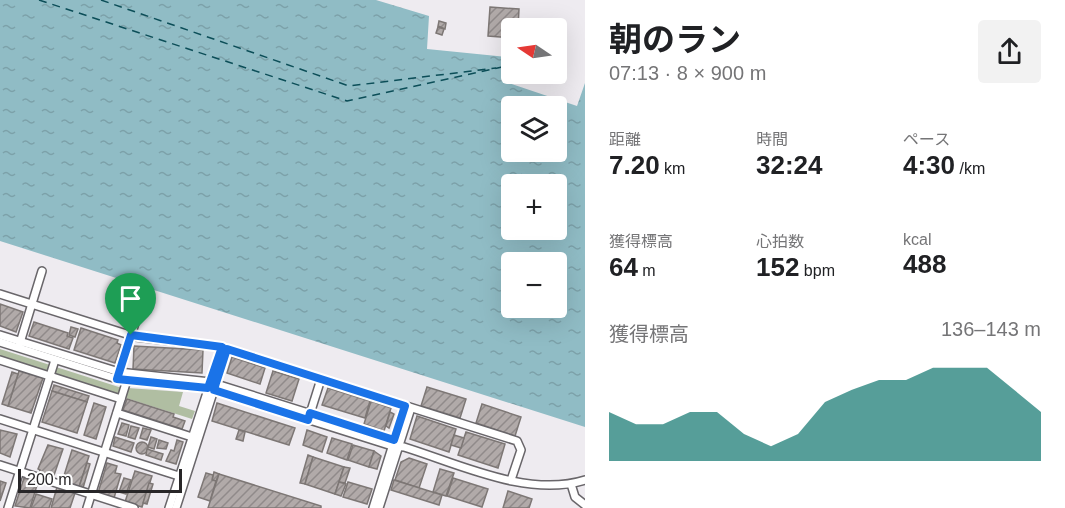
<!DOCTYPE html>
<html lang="ja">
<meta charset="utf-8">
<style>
:root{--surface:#fff;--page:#f2f2f2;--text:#202124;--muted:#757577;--accent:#0f766e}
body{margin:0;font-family:Helvetica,"Noto Sans JP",sans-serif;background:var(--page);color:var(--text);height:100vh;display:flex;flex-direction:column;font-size:22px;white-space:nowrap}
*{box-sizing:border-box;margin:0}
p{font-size:20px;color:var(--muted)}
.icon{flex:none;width:33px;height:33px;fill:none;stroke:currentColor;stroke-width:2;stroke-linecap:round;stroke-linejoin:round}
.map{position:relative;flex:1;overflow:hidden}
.panel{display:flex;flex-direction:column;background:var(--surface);width:480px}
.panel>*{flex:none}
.needle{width:39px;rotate:283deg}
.fabs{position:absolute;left:501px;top:18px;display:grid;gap:12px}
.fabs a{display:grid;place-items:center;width:66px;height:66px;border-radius:6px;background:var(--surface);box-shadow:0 6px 24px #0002;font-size:30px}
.scale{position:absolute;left:18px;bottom:15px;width:164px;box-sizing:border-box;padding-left:6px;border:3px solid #282628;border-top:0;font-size:16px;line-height:21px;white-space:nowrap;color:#282628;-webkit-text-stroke:4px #fff;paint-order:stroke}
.pin{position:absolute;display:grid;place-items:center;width:51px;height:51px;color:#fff;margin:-62px -26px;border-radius:50% 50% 50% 0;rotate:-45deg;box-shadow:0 0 6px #0007}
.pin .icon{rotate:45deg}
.round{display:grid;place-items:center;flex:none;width:63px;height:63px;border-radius:6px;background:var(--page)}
.head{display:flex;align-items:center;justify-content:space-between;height:102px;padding:0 24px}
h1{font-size:33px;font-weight:700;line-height:45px}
.stats{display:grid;grid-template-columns:repeat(3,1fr);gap:9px;height:102px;padding:6px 24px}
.stats div{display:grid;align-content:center}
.stats b{font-size:26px;font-weight:700}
.stats small{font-size:16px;font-weight:400}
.stats p{font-size:16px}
.chart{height:168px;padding:12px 24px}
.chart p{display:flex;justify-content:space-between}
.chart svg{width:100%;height:108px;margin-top:6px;fill:var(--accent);opacity:.7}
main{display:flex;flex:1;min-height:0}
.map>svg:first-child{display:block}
</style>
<main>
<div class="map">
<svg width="585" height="508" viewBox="0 0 585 508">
<defs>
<pattern id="water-ripples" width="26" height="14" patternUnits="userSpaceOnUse" patternTransform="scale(1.5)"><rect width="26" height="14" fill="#90bcc5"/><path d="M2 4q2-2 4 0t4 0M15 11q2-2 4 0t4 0" fill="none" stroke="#7ca1a9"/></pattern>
<pattern id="building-hatch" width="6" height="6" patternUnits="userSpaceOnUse" patternTransform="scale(1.5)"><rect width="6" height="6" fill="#b1aaa9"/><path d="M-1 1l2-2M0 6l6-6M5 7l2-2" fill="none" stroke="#908a8a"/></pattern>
</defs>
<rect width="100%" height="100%" fill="#eeebf0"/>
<g fill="#b0bea2">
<path d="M0,349l50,16 -2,5 -3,1 -45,-14z"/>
<path d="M56,367l66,21 -5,7 -61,-19z"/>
<path d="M128,388l55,4 -4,14 16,5 -3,8 -66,-21z"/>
</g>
<path fill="url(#water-ripples)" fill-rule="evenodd" d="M0,0h376l53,16 -2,33 80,8 -1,25 71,24 8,-23v344l-585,-186zM512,106h44v46h-44zM512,184h44v46h-44zM512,262h44v46h-44z"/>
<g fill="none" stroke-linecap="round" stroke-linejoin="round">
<g stroke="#0c4e58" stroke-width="1.5" stroke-dasharray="8 6" stroke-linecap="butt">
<path d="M39,0l308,101 160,-35"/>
<path d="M101,0l248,86 147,-18"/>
</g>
</g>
<g fill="url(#building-hatch)" stroke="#7d7775" stroke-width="1.5">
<path d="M490,7l29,2 -1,19h-6v10l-24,-2z"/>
<path d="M439,21l7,2 -1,6 -7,-3z"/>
<path d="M438,27l6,2 -2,6 -6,-2z"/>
<path d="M0,304l23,8 -7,20 -16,-6z"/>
<path d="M34,322l34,11 -1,3 6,2 -4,11 -40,-13z"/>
<path d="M71,327l7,2 -3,8 -6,-2z"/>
<path d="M81,328l37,12 -1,3 4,2 -6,18 -41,-13z"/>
<path d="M134,346l69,4 -1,23 -69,-4z"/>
<path d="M232,357l33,11 -5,16 -33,-11z"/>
<path d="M19,371l24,7 -12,35 -23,-7z"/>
<path d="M273,371l26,8 -7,22 -26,-8z"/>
<path d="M12,372l6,2 -10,32 -6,-2z"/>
<path d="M54,385l35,11 -2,6 -35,-11z"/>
<path d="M427,387l39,12 -6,19 -39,-12z"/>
<path d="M328,388l42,13 -5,17 -43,-13z"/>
<path d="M52,391l35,11 -10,31 -35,-11z"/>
<path d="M127,399l47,15 -1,3 12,4 -3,8 -59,-19z"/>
<path d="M371,401l20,7 -7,23 -20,-7z"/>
<path d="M94,403l12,4 -10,32 -12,-4z"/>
<path d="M217,403l78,25 -6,17 -77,-24z"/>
<path d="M482,404l39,13 -6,19 -39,-13z"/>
<path d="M390,412l4,2 -5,14 -3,-2z"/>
<path d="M417,416l39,13 -7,23 -39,-13z"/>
<path d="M122,423l7,2 -3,11 -8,-2z"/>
<path d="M131,426l8,2 -4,11 -7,-2z"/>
<path d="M143,428l8,2 -4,10 -7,-2z"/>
<path d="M0,430l17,4 -7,23 -10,-4z"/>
<path d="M239,430l6,2 -2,9 -7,-2z"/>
<path d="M307,430l20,7 -5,15 -19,-7z"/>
<path d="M466,432l39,12 -7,24 -40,-13z"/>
<path d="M454,435l10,3 -3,10 -10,-3z"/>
<path d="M115,437l19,6 -3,9 -18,-6z"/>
<path d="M151,437l6,2 -3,10 -6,-2z"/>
<path d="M332,438l20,6 -5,16 -20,-7z"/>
<path d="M159,440l9,3 -2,6 -9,-1z"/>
<path d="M177,440l6,2 -7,22 -10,-3 5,-11 3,1z"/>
<circle cx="142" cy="448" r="6"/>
<path d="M48,445l15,4 -10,29 -14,-4 1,-4 -2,-1z"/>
<path d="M353,445l21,6 -5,16 -21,-7z"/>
<path d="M147,449l16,5 -2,6 -15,-5z"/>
<path d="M72,450l17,6 -10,31 -17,-5z"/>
<path d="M374,451l7,5 -4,13 -8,-2z"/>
<path d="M308,455l5,2 -8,27 -5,-1z"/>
<path d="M313,457l31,10 -9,27 -30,-10z"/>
<path d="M409,458l18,6 -8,24 -24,-8 6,-18z"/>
<path d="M87,463l3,1 -7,24 -4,-1z"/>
<path d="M107,463l10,3 -2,7 6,1 -7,24 -16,-5z"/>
<path d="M344,467l6,1 -5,15 -6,-1z"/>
<path d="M440,469l14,4 -8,23 -13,-4z"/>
<path d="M135,471l17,5 -10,31 -17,-5z"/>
<path d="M214,472l5,2 -3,7 -4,-1z"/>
<path d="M206,473l7,2 -1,5 4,1 -6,20 -12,-4z"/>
<path d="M219,474l102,32v2h-113z"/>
<path d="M24,478l14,4 -8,26 -15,-2z"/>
<path d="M124,478l7,2 -5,14 -7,-2z"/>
<path d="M453,478l35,11 -6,18 -35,-11z"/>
<path d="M394,480l48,15 -3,10 -48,-15z"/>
<path d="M0,481l6,2 -6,18z"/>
<path d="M339,482l7,2 -5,12 -6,-2z"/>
<path d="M348,482l24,7 -5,15 -24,-7z"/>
<path d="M149,483l4,1 -6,20 -4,-1z"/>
<path d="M57,487l18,6 -5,15h-19z"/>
<path d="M508,491l24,8 -3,9h-26z"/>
<path d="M36,494l16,5 -3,9h-18z"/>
</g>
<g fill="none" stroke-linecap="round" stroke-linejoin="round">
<defs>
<g id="minor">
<path d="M0,294l136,43 80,9 301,95 4,9 -10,30"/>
<path d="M0,335l119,37 91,10 184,58 5,5"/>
<path d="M0,342l117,37 85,7 190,60 12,1c55,17 124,51 181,33"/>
<path d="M19,346l23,-75"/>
<path d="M0,360l121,39"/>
<path d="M119,374l22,-70"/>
<path d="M117,413l78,25"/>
<path d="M309,417l12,-38"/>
<path d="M0,419l185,59"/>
<path d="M0,465l134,43"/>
<path d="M571,484l4,13 10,8"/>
<path d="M8,508l47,-148"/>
<path d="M87,508l40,-128"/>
<path d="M169,508l53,-161"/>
<path d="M176,508l51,-159"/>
<path d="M373,508l32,-102"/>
<path d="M379,508l32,-100"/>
</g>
</defs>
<use href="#minor" stroke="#69666a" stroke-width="10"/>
<use href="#minor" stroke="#fff" stroke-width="7"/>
</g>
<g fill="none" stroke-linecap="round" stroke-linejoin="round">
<defs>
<path id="route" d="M131,335l-14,44 91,9 2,-6 6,1 11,-34 178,57 -11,34 -84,-27 -2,7 -94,-30 2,-7 -6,-1 12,-35 -91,-12"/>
</defs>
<use href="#route" stroke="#fff" stroke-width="12"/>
<use href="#route" stroke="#1a73e8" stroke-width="8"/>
</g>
</svg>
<div class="fabs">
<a><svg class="needle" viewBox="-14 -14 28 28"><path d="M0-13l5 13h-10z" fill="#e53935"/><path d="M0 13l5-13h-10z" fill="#757577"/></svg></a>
<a><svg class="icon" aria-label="layers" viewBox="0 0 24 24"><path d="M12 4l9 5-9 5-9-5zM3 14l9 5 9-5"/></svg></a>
<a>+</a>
<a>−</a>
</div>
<div class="scale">200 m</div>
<div class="pin" style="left:131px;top:335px;background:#1e9e55"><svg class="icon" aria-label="arrive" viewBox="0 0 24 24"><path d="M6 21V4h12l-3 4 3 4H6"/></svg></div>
</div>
<section class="panel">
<div class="head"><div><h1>朝のラン</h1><p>07:13 · 8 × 900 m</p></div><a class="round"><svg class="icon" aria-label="share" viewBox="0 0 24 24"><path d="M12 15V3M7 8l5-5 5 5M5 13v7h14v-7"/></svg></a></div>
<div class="stats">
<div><p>距離</p><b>7.20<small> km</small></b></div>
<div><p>時間</p><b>32:24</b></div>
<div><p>ペース</p><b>4:30<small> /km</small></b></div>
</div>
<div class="stats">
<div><p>獲得標高</p><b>64<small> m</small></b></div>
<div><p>心拍数</p><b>152<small> bpm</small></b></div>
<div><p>kcal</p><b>488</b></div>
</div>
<div class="chart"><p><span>獲得標高</span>136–143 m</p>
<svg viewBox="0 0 160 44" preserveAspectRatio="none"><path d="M0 44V24L10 29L20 29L30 24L40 24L50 33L60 38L70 33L80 20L90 15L100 11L110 11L120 6L130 6L140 6L150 15L160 24V44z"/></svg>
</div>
</section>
</main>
